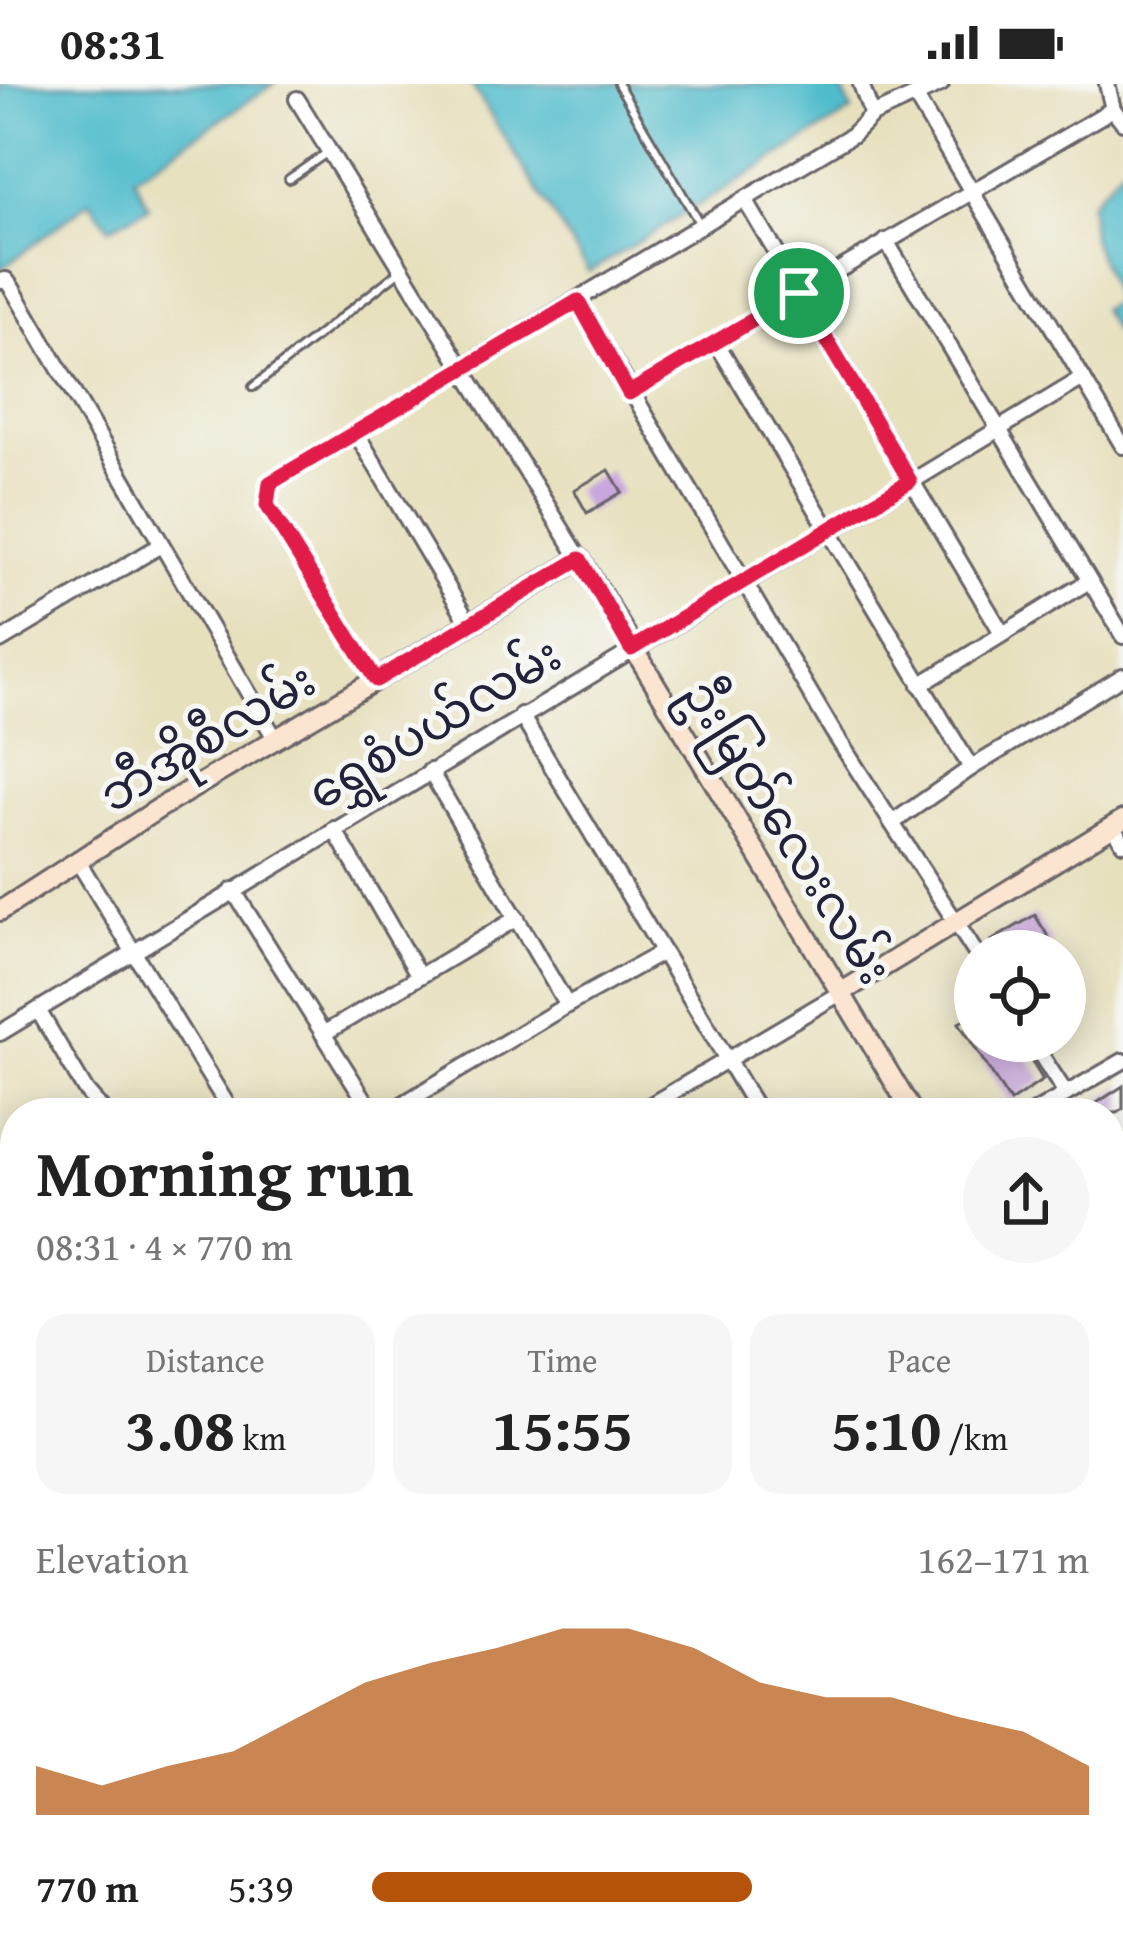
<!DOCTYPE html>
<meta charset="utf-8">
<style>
:root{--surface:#fff;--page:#f6f6f6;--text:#222;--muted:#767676;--accent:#b45309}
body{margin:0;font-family:"Gentium Book Plus","Noto Sans Myanmar",serif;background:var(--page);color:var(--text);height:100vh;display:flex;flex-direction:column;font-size:45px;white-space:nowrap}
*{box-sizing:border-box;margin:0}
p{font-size:39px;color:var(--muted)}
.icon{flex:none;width:66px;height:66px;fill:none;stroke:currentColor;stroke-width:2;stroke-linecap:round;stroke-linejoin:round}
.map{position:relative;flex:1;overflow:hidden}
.panel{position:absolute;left:0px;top:1014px;width:1125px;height:861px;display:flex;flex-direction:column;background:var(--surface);border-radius:48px 48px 0 0;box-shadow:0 6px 30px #0003}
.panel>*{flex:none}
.fabs{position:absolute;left:954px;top:846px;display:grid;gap:24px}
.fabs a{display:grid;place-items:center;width:132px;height:132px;border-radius:50%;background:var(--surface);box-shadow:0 6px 30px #0003;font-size:60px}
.pin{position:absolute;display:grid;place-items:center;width:102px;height:102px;color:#fff;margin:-51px;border:6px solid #fff;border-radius:50%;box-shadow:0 3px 12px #0007}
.round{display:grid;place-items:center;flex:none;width:126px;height:126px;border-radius:63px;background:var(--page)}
.overview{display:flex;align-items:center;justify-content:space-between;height:204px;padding:0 36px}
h1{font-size:66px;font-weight:600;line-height:90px}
.metrics{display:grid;grid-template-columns:repeat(3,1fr);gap:18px;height:204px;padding:12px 36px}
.metrics div{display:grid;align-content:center;border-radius:30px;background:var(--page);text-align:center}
.metrics b{font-size:60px;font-weight:600}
.metrics small{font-size:33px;font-weight:400}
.metrics p{font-size:33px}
.chart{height:336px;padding:24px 36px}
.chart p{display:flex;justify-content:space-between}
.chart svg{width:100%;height:216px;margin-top:12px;fill:var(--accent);opacity:.7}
ul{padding:0 36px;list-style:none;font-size:39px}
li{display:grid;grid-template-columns:192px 144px 1fr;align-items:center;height:90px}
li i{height:30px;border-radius:15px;background:var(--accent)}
.status{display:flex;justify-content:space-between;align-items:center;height:84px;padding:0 60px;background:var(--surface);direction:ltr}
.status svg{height:33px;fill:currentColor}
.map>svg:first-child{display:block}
</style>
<div class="status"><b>08:31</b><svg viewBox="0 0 49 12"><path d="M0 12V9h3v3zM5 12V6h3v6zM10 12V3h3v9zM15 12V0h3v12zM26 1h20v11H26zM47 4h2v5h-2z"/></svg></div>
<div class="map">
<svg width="1123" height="1874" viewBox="0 0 1123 1874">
<rect width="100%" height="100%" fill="#f6f6f2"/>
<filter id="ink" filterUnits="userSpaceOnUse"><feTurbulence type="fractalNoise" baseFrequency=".00833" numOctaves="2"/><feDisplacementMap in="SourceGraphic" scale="24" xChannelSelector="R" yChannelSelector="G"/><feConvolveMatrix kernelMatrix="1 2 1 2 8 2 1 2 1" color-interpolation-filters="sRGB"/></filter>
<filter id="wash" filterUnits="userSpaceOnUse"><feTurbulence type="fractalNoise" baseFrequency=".004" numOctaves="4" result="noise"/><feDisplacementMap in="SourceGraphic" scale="48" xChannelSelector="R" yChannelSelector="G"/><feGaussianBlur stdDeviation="2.7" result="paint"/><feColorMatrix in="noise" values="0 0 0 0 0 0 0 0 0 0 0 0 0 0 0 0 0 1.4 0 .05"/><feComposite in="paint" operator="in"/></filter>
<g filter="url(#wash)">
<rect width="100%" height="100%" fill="#e7e0bd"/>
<g fill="#50bccc" stroke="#396f84" stroke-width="3">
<path d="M0,0h274l-140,93 15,30 -40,21 -19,-27 -90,69z"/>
<path d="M471,0h368l13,27 -263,161z"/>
<path d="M1123,82v180l-22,-37 15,-8 -24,-62 -2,-36z"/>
</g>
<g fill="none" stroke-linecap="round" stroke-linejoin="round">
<g stroke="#50bccc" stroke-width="27">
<path d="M0,1089l15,6"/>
<path d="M0,1489l15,-11"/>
</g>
</g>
<g id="blocks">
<g fill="#c39bdc">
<path d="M609,386l13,22 -35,21 -13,-23z"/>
<path d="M1035,831l17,28 -14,8h-41l-6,-10z"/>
<path d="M975,928v29h44l24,39 -33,22 -51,-79z"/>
<path d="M1123,1002v23l-6,4h-36z"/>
<path d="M1110,1135l13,21v44l-13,-20z"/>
<path d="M1110,1238l13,12v32l-13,-12z"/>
</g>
</g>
</g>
<g filter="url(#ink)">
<use href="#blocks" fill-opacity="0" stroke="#676468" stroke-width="3"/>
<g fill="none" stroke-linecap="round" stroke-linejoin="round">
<defs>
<g id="lane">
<path d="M618,0l83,142"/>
<path d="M289,95l39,-27"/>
<path d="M253,303l148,-117"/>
</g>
<g id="street">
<path d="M861,0l11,31"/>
<path d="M1107,0l6,25 10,13"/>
<path d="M915,12l208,350"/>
<path d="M297,15l283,460"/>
<path d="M745,116l257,433"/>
<path d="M886,157l237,395"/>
<path d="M0,197l6,-1 6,8 264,452"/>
<path d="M578,217l254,429 143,222"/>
<path d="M716,258l255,426"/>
<path d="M629,309l484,-284"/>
<path d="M355,347l115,194"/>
<path d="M0,557l161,-96"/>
<path d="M376,596l-109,-176 3,-21 582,-348 20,-20 69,-31"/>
<path d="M920,601l169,-104"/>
<path d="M521,631l238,398"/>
<path d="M430,687l137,234"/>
<path d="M892,739l79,-55 152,-92"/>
<path d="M1113,742l10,17"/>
<path d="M334,745l85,147"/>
<path d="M79,779l153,250"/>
<path d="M233,806l140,223"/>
<path d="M38,926l48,81 19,22"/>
<path d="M0,949l1083,-655"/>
<path d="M323,950l194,-116"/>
<path d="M1032,957l34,53"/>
<path d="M388,1029l179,-108 96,-53"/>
<path d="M637,1029l205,-121"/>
<path d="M1033,1029l90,-52"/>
<path d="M1110,1092l13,21"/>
<path d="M0,1417l15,18"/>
<path d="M1110,1512l13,11"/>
<path d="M2,1579l13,15"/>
<path d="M1110,1594l13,-15"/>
<path d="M0,1731l15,17"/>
<path d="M1110,1761l13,-15"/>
<path d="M1110,1808l13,10"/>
<path d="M113,1860l12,14"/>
<path d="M243,1860l13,14"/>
<path d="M385,1860l13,14"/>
<path d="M528,1860l14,14"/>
<path d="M666,1860l15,14"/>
<path d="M809,1860l17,14"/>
<path d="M999,1860l16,14"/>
</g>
<g id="secondary">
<path d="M0,827l161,-104 419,-248 333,554"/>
<path d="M842,908l281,-172"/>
<path d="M1110,1328l13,12"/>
<path d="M270,1874l15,-14"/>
</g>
</defs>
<use href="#lane" stroke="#676468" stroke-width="12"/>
<use href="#street" stroke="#676468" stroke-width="20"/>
<use href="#secondary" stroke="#676468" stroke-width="24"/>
<use href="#lane" stroke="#fff" stroke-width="6"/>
<use href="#street" stroke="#fff" stroke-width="14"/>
<use href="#secondary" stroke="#fce5d0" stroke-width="18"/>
</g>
</g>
<g fill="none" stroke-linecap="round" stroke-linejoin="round" filter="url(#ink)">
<defs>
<path id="route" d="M799,209l111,188 -279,168 -51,-90 -204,121 -109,-175 3,-22 308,-182 51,92z"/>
</defs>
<use href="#route" stroke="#fff" stroke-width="24"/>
<use href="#route" stroke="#e11d48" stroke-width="15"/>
</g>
<g text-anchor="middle" stroke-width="10" stroke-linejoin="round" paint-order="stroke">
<g font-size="48" fill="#22223b" stroke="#f6f6f2">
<text transform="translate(434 639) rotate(-31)" y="17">ရွှေစံပယ်လမ်း</text>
<text transform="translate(207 653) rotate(-31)" y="17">ဘီအိုစီလမ်း</text>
<text transform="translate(788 747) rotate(58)" y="17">ဦးမြတ်လေးလမ်း</text>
</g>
</g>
</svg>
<div class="fabs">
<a><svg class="icon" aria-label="locate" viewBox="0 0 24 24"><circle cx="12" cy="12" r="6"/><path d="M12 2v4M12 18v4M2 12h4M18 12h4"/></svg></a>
</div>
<div class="pin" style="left:799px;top:209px;background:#1e9e55"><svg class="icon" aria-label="arrive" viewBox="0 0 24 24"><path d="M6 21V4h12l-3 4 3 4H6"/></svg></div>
<section class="panel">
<div class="overview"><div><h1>Morning run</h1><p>08:31 · 4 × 770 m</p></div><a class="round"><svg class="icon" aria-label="share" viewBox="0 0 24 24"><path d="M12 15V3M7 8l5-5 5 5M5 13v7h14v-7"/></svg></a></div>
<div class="metrics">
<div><p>Distance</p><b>3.08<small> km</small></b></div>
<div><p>Time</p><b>15:55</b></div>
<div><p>Pace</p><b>5:10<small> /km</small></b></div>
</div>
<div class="chart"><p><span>Elevation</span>162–171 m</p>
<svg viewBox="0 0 160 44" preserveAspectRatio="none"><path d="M0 44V34L10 38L20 34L30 31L40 24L50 17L60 13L70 10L80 6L90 6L100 10L110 17L120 20L130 20L140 24L150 27L160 34V44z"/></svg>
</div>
<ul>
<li><b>770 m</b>5:39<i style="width:53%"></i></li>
</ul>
</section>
</div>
